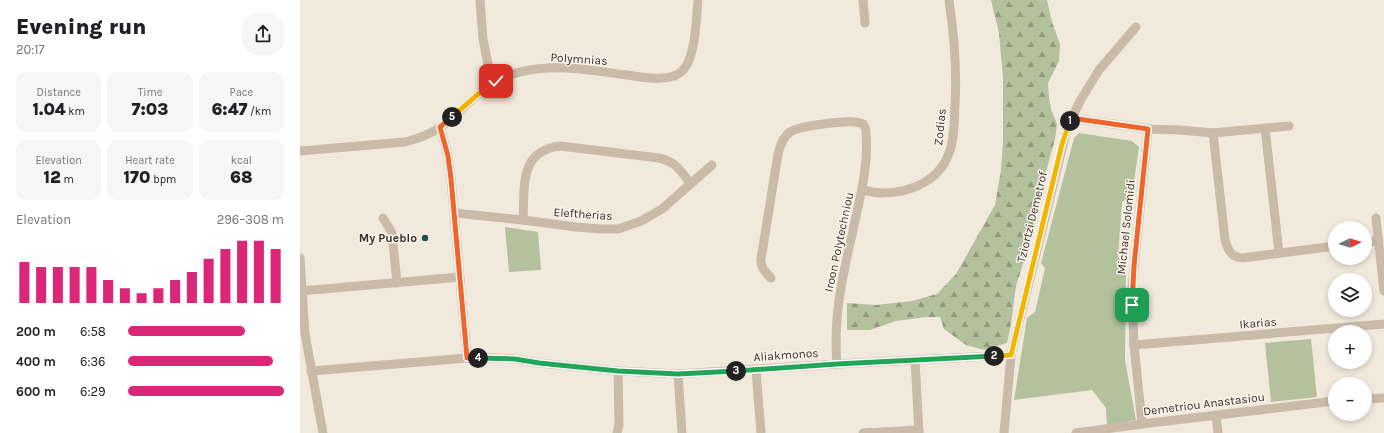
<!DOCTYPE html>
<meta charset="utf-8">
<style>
:root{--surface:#fff;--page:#f6f6f6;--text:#202124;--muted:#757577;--accent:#db2777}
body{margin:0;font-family:Karla,sans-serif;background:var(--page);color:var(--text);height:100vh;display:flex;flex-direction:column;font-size:15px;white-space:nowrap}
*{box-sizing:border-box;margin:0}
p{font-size:13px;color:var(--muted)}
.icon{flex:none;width:22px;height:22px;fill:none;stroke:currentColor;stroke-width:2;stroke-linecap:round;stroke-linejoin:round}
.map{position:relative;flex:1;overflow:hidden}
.sheet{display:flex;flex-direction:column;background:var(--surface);width:300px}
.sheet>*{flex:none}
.needle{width:26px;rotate:85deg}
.controls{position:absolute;left:1028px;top:221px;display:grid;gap:8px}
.controls a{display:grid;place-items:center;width:44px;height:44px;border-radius:50%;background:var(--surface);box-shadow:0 2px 6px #0003;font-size:20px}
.pin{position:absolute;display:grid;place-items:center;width:34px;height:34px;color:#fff;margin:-17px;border-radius:8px;box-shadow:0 2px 6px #0006}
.km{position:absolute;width:20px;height:20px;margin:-10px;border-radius:50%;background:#222;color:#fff;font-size:11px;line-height:20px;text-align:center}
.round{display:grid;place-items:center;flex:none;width:42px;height:42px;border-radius:16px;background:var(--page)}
.head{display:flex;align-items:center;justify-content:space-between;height:68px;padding:0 16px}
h1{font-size:22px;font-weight:800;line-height:30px}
.figures{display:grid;grid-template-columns:repeat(3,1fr);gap:6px;height:68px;padding:4px 16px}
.figures div{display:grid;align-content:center;border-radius:10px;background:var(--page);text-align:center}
.figures b{font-size:17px;font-weight:800}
.figures small{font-size:11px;font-weight:400}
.figures p{font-size:11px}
.chart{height:112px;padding:8px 16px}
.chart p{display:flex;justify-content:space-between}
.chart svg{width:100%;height:72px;margin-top:4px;stroke:var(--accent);stroke-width:6}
ul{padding:0 16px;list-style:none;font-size:13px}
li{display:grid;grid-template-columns:64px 48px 1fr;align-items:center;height:30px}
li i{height:10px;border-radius:5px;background:var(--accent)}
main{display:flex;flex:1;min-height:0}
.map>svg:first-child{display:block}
</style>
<main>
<section class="sheet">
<div class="head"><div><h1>Evening run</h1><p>20:17</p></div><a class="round"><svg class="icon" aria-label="share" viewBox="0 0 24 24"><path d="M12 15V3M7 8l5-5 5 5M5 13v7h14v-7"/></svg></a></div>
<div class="figures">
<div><p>Distance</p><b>1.04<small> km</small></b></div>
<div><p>Time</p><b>7:03</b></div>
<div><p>Pace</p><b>6:47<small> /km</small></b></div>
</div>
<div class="figures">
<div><p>Elevation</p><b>12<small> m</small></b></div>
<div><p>Heart rate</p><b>170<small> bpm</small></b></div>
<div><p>kcal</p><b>68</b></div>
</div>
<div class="chart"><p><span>Elevation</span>296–308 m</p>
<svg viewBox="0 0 160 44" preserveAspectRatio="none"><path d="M5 44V19M15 44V22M25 44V22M35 44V22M45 44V22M55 44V30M65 44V35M75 44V38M85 44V35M95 44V30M105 44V25M115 44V17M125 44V11M135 44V6M145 44V6M155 44V11"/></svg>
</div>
<ul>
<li><b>200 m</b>6:58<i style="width:75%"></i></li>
<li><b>400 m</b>6:36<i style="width:93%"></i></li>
<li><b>600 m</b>6:29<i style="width:100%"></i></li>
</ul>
</section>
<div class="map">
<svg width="1084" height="433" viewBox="0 0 1084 433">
<defs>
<pattern id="forest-firs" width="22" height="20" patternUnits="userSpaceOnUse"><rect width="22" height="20" fill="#b3c19d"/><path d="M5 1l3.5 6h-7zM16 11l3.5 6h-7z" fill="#929d80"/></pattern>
</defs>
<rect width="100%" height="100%" fill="#f2e9dd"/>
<path fill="url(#forest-firs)" d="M691,0h56l5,22 8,22 -1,17 -11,22 1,15 2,11 6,15 -2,15 -16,58 -9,45 -14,44 -5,38 -4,19 -23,7 -18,-5 -22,-16 -4,-12h-13l-31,4 -26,9h-23v-27l29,2 36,-4 25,-7 19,-20 39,-69 6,-35 2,-28v-64l-4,-45z"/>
<g fill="#b3c19d">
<path d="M779,133l53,8 7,6 -7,49 -10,6 -4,55 8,9 -1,94 11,60 -29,5 -1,-17 -14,-18 -78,10 13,-82 8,-6 10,-44 -4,-5 33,-125z"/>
<path d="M205,227l33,5 3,38 -32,2z"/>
<path d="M1011,339l6,58 -46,5 -6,-59z"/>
</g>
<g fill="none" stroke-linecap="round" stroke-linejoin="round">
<g stroke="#cabaa9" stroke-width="9">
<path d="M180,0l3,39 9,45"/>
<path d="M563,0l2,23"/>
<path d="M771,118l77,11 32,1 33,3 76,-7"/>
<path d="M140,127l8,29 3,23 16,179"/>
<path d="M965,128l14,125"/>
<path d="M913,133l12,107c3,10 6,17 17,18l93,-12"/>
<path d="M0,151l105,-9c12,-3 25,-8 36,-15 19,-14 35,-35 56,-46 14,-8 33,-12 50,-13 27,-2 54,4 81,7 11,2 23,4 33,3 7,0 15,-2 20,-6 15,-12 15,-53 17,-72"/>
<path d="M562,190c7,1 14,3 21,3 28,0 57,-13 66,-40 6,-15 5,-33 6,-49 2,-35 -1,-70 -6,-104"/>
<path d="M155,213l68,7 53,7 25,2h17l23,-8 21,-12 50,-44"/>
<path d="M83,218l9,15 5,50"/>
<path d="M1076,218l8,73"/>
<path d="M223,220c2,-32 -5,-69 37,-74l99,12c17,4 21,12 31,25"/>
<path d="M1065,242l14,-1"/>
<path d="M0,258l5,76 18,99"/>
<path d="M471,278c-6,-6 -11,-11 -10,-19l17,-105c2,-8 5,-17 12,-22 9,-6 64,-14 73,-8 2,2 3,6 3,9 3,34 -7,68 -14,102 -10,43 -19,84 -15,129"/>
<path d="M1,291l159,-14"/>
<path d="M834,345l250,-21"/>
<path d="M615,360l4,73"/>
<path d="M456,370l5,63"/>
<path d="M11,371l156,-13h27l21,1 24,4 79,8 60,3 159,-10 174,-9"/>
<path d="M378,374l4,59"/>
<path d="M1065,399l19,-1"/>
<path d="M916,415l2,18"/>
<path d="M842,424l-8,-79 -2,-57 16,-159"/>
<path d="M317,433l2,-8 -1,-54"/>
<path d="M563,433l56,-3"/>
<path d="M704,433l7,-78 56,-226 13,-28 19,-31 37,-43"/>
<path d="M776,433l66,-9 193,-23"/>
</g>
</g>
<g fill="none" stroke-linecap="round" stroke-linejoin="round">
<defs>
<path id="split-1" d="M770,121l1,-3 77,11 -14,137 -2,39"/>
<path id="split-2" d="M694,356l17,-1 51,-211 8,-23"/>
<path id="split-3" d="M436,371l101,-7 157,-8"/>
<path id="split-4" d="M178,358l37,1 24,4 79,8 60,3 58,-3"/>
<path id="split-5" d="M152,117l-12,10 8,29 3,23 16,179h11"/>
<path id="split-6" d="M152,117l25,-22 19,-14"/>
</defs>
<use href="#split-1" stroke="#fff" stroke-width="8"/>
<use href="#split-2" stroke="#fff" stroke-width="8"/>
<use href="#split-3" stroke="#fff" stroke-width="8"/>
<use href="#split-4" stroke="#fff" stroke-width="8"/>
<use href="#split-5" stroke="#fff" stroke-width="8"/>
<use href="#split-6" stroke="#fff" stroke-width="8"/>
<use href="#split-1" stroke="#f0652b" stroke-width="5"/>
<use href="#split-2" stroke="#f5b400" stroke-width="5"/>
<use href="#split-3" stroke="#22a559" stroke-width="5"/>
<use href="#split-4" stroke="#22a559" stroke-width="5"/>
<use href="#split-5" stroke="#f0652b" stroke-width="5"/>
<use href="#split-6" stroke="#f5b400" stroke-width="5"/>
</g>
<circle fill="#1f5158" stroke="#f9f3ea" stroke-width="1.5" cx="125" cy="238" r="4"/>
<g text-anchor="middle" stroke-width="3" stroke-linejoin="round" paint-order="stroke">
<g font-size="12" fill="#372e29" stroke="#f9f3ea">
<text transform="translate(279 59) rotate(4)" y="4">Polymnias</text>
<text transform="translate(640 127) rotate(-84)" y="4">Zodias</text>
<text transform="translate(283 214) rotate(4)" y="4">Eleftherias</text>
<text transform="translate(732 217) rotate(-76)" y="4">Tziortzi Demetrof</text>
<text transform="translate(826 227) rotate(-84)" y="4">Michael Solomidi</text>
<text transform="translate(539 242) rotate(-78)" y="4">Iroon Polytechniou</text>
<text transform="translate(958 323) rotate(-5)" y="4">Ikarias</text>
<text transform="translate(486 355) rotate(-4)" y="4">Aliakmonos</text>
<text transform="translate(904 404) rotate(-7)" y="4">Demetriou Anastasiou</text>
</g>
<g font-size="12" font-weight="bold" fill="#372e29" stroke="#f9f3ea" text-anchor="end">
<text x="117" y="242">My Pueblo</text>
</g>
</g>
</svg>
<div class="controls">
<a><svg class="needle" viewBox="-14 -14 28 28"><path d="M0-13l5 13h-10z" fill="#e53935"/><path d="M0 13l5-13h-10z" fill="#757577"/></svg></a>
<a><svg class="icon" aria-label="layers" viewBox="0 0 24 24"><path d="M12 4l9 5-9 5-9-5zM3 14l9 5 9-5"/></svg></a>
<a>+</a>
<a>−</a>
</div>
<div class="pin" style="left:832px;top:305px;background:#1e9e55"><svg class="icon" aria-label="arrive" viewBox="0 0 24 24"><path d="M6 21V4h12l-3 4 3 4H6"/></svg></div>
<div class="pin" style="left:196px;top:81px;background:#d93025"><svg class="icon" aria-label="check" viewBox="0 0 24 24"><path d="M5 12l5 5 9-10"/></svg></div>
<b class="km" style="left:770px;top:121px">1</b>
<b class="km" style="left:694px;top:356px">2</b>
<b class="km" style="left:436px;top:371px">3</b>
<b class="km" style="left:178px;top:358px">4</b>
<b class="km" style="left:152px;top:117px">5</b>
</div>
</main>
